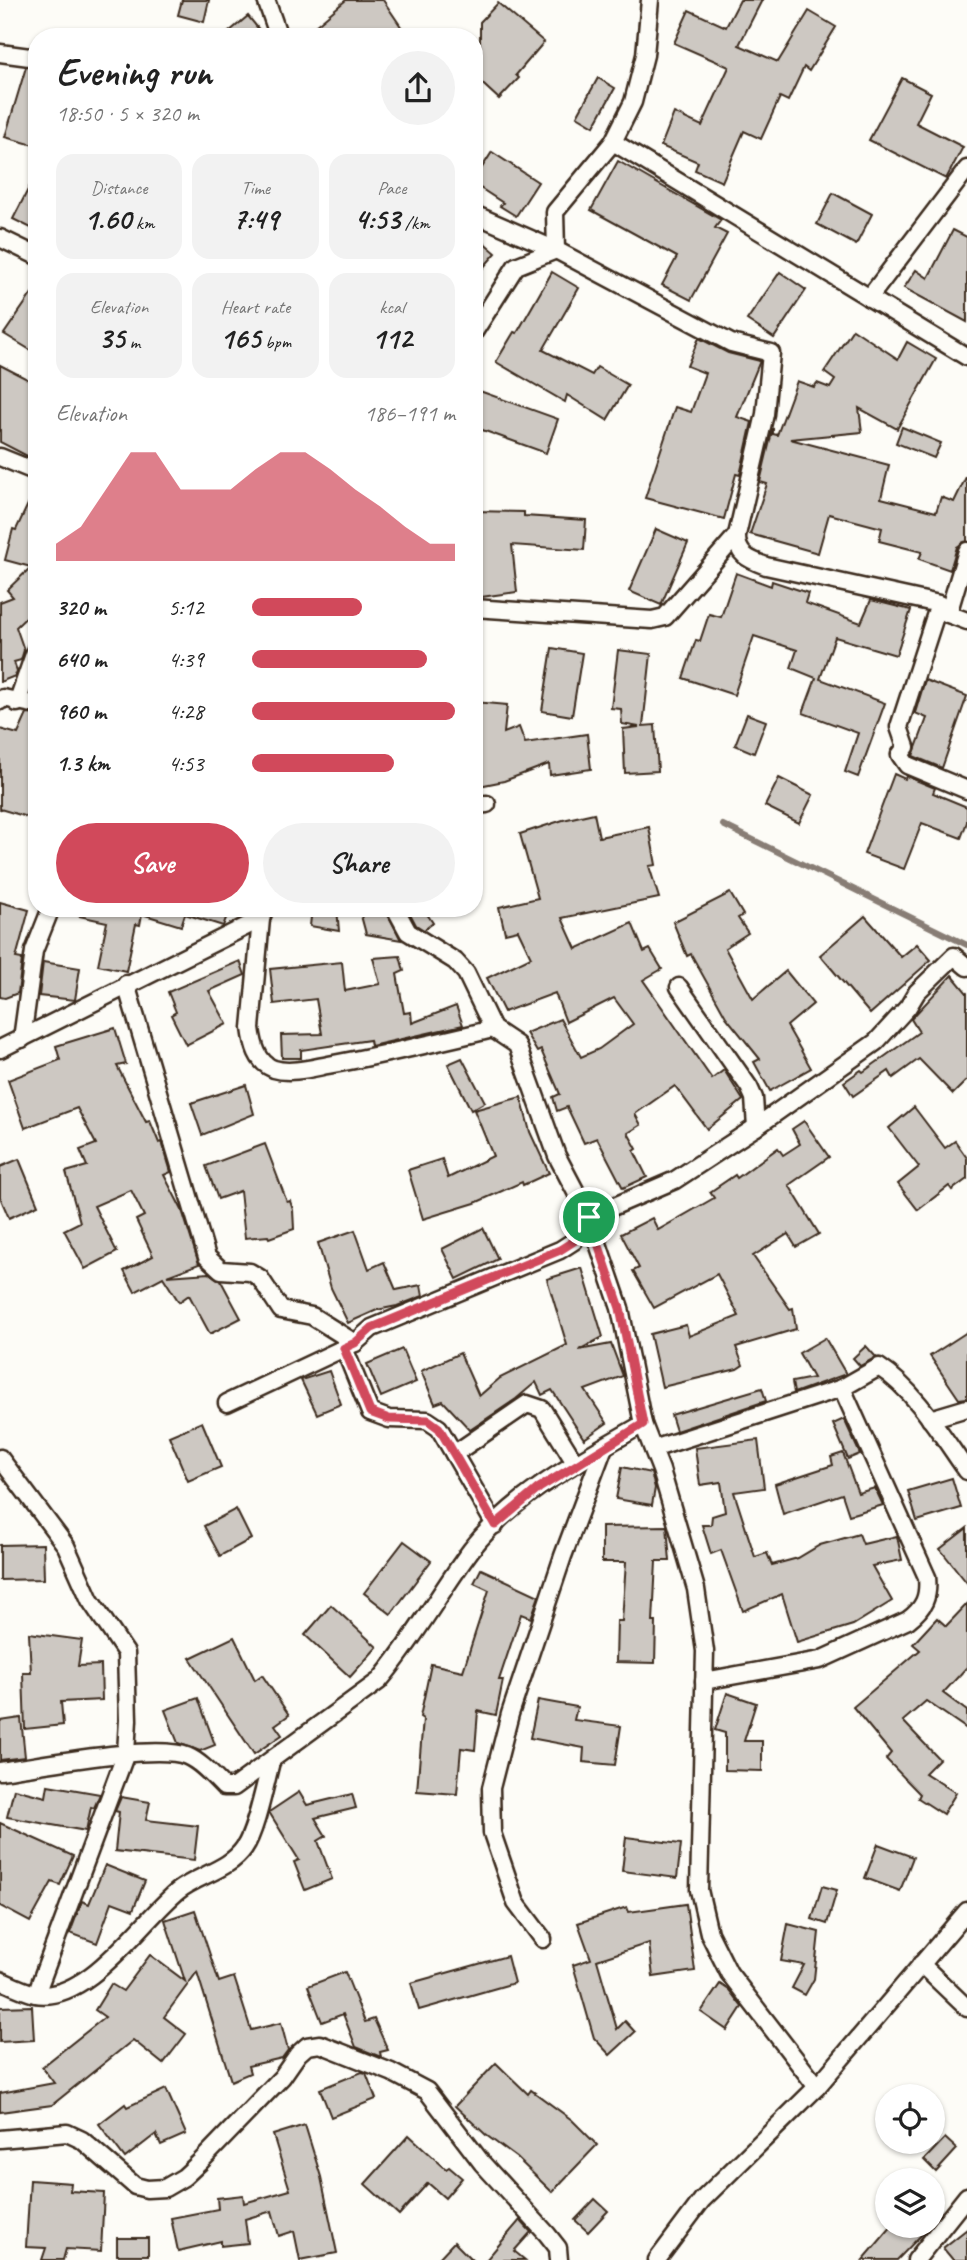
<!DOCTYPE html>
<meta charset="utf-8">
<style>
:root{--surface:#fff;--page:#f2f2f2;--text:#222;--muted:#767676;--accent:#d1495b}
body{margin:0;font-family:Caveat,sans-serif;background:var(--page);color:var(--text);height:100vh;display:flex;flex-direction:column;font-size:26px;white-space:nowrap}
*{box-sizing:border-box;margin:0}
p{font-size:23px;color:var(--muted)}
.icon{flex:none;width:38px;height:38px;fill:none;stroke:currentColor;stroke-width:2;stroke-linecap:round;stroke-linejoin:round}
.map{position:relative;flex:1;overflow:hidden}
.panel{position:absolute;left:28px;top:28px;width:455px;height:889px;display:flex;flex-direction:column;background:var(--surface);border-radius:28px;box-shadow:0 2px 5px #0004}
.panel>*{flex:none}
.controls{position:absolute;left:875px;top:2084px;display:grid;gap:14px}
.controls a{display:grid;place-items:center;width:70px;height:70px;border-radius:50%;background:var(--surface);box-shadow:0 2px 5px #0004;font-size:35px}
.pin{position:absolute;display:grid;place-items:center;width:60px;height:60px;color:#fff;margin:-30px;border:4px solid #fff;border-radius:50%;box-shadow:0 2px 7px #0007}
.round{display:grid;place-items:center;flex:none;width:74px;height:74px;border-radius:37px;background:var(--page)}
.summary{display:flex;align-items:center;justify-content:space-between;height:119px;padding:0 28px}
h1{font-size:38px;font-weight:700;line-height:52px}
.metrics{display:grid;grid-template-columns:repeat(3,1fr);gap:10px;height:119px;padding:7px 28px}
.metrics div{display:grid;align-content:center;border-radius:18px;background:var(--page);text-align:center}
.metrics b{font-size:30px;font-weight:700}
.metrics small{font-size:19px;font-weight:400}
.metrics p{font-size:19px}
.chart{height:196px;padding:14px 28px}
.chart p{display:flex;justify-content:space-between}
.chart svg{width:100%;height:126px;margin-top:7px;fill:var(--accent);opacity:.7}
.button{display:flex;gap:14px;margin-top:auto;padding:14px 28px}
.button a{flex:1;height:80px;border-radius:42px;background:var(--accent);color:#fff;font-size:28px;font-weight:700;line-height:80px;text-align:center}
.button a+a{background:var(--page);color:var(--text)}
ul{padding:0 28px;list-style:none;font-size:23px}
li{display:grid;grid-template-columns:112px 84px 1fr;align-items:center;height:52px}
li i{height:18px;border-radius:9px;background:var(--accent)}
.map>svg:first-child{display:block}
</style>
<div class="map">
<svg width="967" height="2260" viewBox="0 0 967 2260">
<rect width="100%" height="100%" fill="#fdfcf7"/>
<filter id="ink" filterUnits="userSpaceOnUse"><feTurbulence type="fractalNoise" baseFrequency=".0143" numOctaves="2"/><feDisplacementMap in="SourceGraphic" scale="14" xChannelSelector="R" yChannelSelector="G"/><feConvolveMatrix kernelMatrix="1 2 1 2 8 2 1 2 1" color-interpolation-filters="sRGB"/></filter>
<g filter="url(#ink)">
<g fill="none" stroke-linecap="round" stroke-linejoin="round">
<path stroke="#887d74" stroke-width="6" d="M723,825l244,120"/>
</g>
<g fill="#cdc8c2" stroke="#3b2a1e" stroke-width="2">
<path d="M182,0h27l-5,22 -26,-7z"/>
<path d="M346,0h37l25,37h-106z"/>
<path d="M740,0h22l-23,45 39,17 31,-51 27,16 -27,44 -5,-4 -16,34 -8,-4 -19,42 -17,-8 -22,51 -27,-12 3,-8 -37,-16 13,-33 28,13 27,-59 -55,-24 15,-33 37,17z"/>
<path d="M498,3l46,39 -28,33 3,3 -20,21 -25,-23v-38l6,6v-22z"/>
<path d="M248,16l17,21h-42z"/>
<path d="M26,67l11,1v78l-32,-9z"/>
<path d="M598,78l17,10 -21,38 -17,-10z"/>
<path d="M902,78l29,15 -15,30 47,24 -17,32 -77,-39z"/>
<path d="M492,152l46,30 -22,34 -16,-10 3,-3 -29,-19v-4z"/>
<path d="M618,161l103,59 -6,8 12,6 -36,66 -29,-15 15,-28 -86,-47z"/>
<path d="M37,172v59l-24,-12z"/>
<path d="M833,193l39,21 -16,31 -39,-21z"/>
<path d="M953,230l14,7v85l-63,-34 12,-18 12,8z"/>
<path d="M474,234l22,19 -22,25z"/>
<path d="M552,272l27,16 -36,62 49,25 5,-8 31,18 -21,35 -40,-25 -2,7 -69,-40 18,-30 3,1z"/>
<path d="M780,272l26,18 -32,48 -27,-18z"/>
<path d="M37,286v68l-33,-20z"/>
<path d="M853,329l45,30 9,-17 29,17 -39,70 -38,-21 3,24 -72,7 99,26 -8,33 55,14 5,-15 13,5 13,-27v66l-10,6 -7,23 -31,-11 3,-7 -43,-11 3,-13 -53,-14 -11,39 -68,-19 17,-50 -7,-2 13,-54v6l4,1 20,-54 17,6 3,-4 13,5 5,-8 -11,-8z"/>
<path d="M699,338l29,15 32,8 -23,56 15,5 -12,53 -4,-1 -12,45 -79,-21 30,-91 16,5 14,-39 -18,-7z"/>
<path d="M0,365l37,19v77l-37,-19z"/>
<path d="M474,389l84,30 -12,34 -72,-26z"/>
<path d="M902,427l39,16 -7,15 -38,-15z"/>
<path d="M37,485v122l-21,20 8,23 -3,10 -7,2 3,9 -2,5 -15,6v-80l13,-5 -6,-7 24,-23 -26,-7 8,-31 3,1z"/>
<path d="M474,511l50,1v4l62,4 -2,30 -72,-5 5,47 -43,6v-27l3,1z"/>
<path d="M656,529l32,14 -27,62 -32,-14z"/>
<path d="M736,573l35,13 1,-5 36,12 -3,10 56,20 10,-23 40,10 -15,45 -61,-18 -15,42 65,24 -27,74 -13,-5 13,-39 -55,-20 13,-35 -25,-10 6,-18 -43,-14 -20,59 -51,-17 13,-38 4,1 9,-27 12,3z"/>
<path d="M552,648l30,5 -10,63 -30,-5z"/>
<path d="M618,650l33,4 -8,72 12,-1 3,46 -33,2 -2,-44 16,-2 -17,-3 -1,-15 -10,-1z"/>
<path d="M925,680l42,16 -25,72 -29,-12 14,-38 -12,-5z"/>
<path d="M474,702l33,3 -3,28 15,-6 6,16 62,-9 4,35 -41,6 -1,-11 -45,17 -30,6z"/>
<path d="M27,714l10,1v105l-37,-11v-80l18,5z"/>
<path d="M747,714l19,7 -12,32 -19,-8z"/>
<path d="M894,774l11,5 1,-3 29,12 -2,5 34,14v15l-6,16 -39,-15 -18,46 -40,-15z"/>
<path d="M779,778l34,17 -14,28 -34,-17z"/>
<path d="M594,813l5,24 50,-10 7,38 -7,1 10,32 -97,20 14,31 56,-26 12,29 6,-3 12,20 -19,11 69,99 12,-9 19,30 -36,29 -32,-43 -40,28 6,11 -13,8 9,16 -3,2 13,26 -24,11 -26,-50 -13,5 -17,-36 -10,4 -4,-14 7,-3 -19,-44 -4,2 -11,-19 34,-14 21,38 18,-8 34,-25 -19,-26 -48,24 -11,-29 -51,19 -17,-34 44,-21 -13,-27 -13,3 -6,-26 39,-9 -18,-64 43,-14z"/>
<path d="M730,893l13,22 -5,3 10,15 -23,15 28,51 33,-28 27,33 -26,22 24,42 -41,23 -16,-29 6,-3 -34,-42 -35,-63 -4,2 -14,-34z"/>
<path d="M0,902l29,8 -13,48 6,1 -4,34 -13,5 -5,-1z"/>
<path d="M79,908h151l-7,18 -38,-12 -4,12 -39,-12 -2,11 -4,-1 -10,47 -28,-6 9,-43 -28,-6z"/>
<path d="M312,908h25l2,23 -29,-5z"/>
<path d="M359,908h26l16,32 -35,-6z"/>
<path d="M407,908h16l10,15 -9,7 -8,-5z"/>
<path d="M865,916l36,41 16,-13 14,16 -61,54 -50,-59z"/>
<path d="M400,956l4,15 -7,3 7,39 7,-1 1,11 44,-17 7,19 -92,21 -1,-6 -69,10v8h-19l-1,-23 41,-1 -6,-35 -42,5 -4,-35 72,-7 3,29 35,-7 -7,-26z"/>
<path d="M240,961l5,14 -36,16 18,33 -41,21 -15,-30 5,-3 -8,-20z"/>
<path d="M43,962l37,6 -5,32 -36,-4z"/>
<path d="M952,975l15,18v87l-14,14 -34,-35 -26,19 -4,-7 -36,25 -9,-14 17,-12 2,2 56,-40 -8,-13z"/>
<path d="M115,1028l11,36 -9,2 29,56 4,-1 9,22 3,-1 9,30 -7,3 18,35 17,54 -32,12 42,-3 12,8 20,37 -31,16 -21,-39 -10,7 -16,-25 -28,15 -11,-21 29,-15 -17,-36 8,-4 -13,-26 -37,16 23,46 -32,17 -21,-39 16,-8 -14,-50 21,-6 -7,-16 16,-6 -19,-36 -52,20 -17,-48 52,-20 -4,-14z"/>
<path d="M462,1058l23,44 -14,8 -23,-46z"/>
<path d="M246,1085l8,29 -52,21 -11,-32z"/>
<path d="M521,1097l9,35 19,41 -26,12 -1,-3 -47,21 -52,16 -15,-49 34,-11 6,19 45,-22 -19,-46z"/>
<path d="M914,1107l31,41 10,-7 12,17v21l-15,11 -3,-4 -31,24 -20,-26 21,-17 -30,-39z"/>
<path d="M804,1121l25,36 -40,28 30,49 -23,13 -8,-13 -35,22 37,53 3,-1 3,21 -60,18 7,18 -6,4 -75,18 -12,-53 36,-9 3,11 50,-20 -22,-42 -63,34 -21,-37 6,-3 -18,-34 31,-16 6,12 56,-32 -4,-6 25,-17 2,3 41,-30 5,7 17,-11 -8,-15z"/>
<path d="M265,1144l22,58 3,-1 3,9 1,19 -25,9 -1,-2 -23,2 -5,-47 -22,8 -12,-33z"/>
<path d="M19,1159l19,46 -29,13 -9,-21v-30z"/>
<path d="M483,1228l15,31 -41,20 -15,-30z"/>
<path d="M355,1230l14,39 15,-7 12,28 25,-5 2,11 -26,10 -20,4 -29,13 -17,-35 -13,-45z"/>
<path d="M582,1268l21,69 -24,13 32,-6 12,32 -38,14 22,33 -23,16 -32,-49 -10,5 -6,-13 -20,17 -46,31 -27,-29 -8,3 -14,-33 39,-18 19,43 21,-18 67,-33 -20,-66z"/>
<path d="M967,1332v66l-8,1 -29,-43z"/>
<path d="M825,1338l21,36 -52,19 -2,-11 21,-4 -14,-25z"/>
<path d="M866,1346l10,11 -16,9 -7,-8z"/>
<path d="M402,1349l14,33 -35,15 -14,-33z"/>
<path d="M329,1371l12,33 -24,10 -16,-34z"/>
<path d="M762,1388l4,13 -90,30 -5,-16z"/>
<path d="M844,1419l16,35 -12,5 -15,-35z"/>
<path d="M202,1422l19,45 -33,14 -19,-45z"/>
<path d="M758,1440l6,48 -30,4 21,65 12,-4 5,12 26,-7 22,-13 39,-11 4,10 34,-8 5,24 -30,6 20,35 -39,24 -56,17 -15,-48 -39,17 -22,-61 -10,4 -9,-29h9l1,-9 13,-4 -4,-30 -21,3 -5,-37z"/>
<path d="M843,1453l15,40 17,-5 8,17 -34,10 -7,-21 -59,20 -8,-30 58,-19 -2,-8z"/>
<path d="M622,1467l29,6 4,15 -3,17 -36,-6z"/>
<path d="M952,1478l9,30 -44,13 -9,-30z"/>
<path d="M236,1509l15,30 -31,17 -16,-30z"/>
<path d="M667,1526l3,35h-14l-3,61h3l-1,41 -39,-1 1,-41h5l4,-59h-24v-35z"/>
<path d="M967,1528v55l-27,-34z"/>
<path d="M404,1541l27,20 -40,53 -27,-21z"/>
<path d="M43,1544l1,35 -44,1v-35z"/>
<path d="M481,1569l58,27 -8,22 -10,-4 -22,66h4l-7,35 -18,-4 -3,39 -14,-2 -4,46 -40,-3 6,-72 -3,-2 11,-53 32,7 26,-81 -15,-7z"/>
<path d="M967,1604v63l-24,26 24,18v18l-41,-28 -23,20 36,38 -14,14 31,20 -13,21 -25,-16 2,-4 -34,-35 5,-6 -38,-46 67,-57 -7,-6 24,-26 9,8z"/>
<path d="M331,1605l46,42 -27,30 -45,-42z"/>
<path d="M29,1633l53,7 -4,26 23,-1 1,35 -41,2 2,23 -38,4 -2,-56h8z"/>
<path d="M234,1637l21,43 7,-5 27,40 -14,10 7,10 -28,19 -64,-96z"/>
<path d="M727,1693l29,10 -12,38h18v30l-37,-1v-37l-10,-3z"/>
<path d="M198,1698l17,47 -15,6 -22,-8 -13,-33z"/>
<path d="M538,1700l39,7 -3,13 47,6 -6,39 -32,-3 1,-14 -54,-10z"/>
<path d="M21,1718l4,39 -25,3v-39z"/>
<path d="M48,1785l52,9 -6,14 -3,-1 -5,24 -79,-14 7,-28 32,8z"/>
<path d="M299,1792l8,13 45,-11 4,14 -41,10 11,18 -8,5 14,38 -27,11 -11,-28 5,-2 -30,-48z"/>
<path d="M121,1797l29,5 -4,18 52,6 -4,34 -79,-9 4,-39 -4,-1z"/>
<path d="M0,1823l73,33 -13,29 -8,-3 -22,40 -30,-16z"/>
<path d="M626,1837l55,7 -4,34 -55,-7z"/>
<path d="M878,1844l35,13 -13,34 -35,-13z"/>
<path d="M105,1865l40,16 -12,29 -21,-8 -15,41 -27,-10 12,-32 7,3z"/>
<path d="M822,1886l15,4 -10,34 -15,-5z"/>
<path d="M686,1904l9,67 -42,6 -4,-34 -52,17 20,69 8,-8 10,11 -25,23 -16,-17 -21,-73 18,-6 -13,-36 49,-16 2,5z"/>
<path d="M195,1910l24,72 15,-5 17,53 30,-7 7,27 -6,8 -34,8 2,7 -19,8 -34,-109 -33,45 22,17 -23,30 -30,-24 -81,65 -52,7v-19l54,-10 -12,-16 63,-50 -10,-7 16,-26 12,7 27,-36 35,26 -20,-61z"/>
<path d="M788,1924l31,8 -5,47 -9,16 -13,-7 12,-23 -23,-4z"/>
<path d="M507,1956l7,27 -95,27 -8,-27z"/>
<path d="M345,1972l20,50 9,-3 14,31 -8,2 1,5 -25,-10 -13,-33 -21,8 -14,-36z"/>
<path d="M720,1984l9,6 13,17 -15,23 -26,-18z"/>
<path d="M32,2006l2,34 -34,2v-35z"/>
<path d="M496,2063l32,31 3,-4 41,30 25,25 -45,47 -35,-34 -31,-23 -31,-29z"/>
<path d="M362,2072l4,1 10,26 -45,18 -11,-28z"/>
<path d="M166,2089l20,45 -25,11 -5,-11 -31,24 -26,-34 26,-20 2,3z"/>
<path d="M305,2125l16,52 16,76 -37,7 -6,-29 -15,5 -7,-25 -27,8 3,24 -27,3v-5l-43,10 -7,-33 47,-9 -1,-11 26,-3 1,8 46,-13 -17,-55z"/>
<path d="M409,2135l37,34 3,-2 13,11 -17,20 -17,-15 -29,32 -34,-31z"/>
<path d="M945,2138l12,11 -21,23 -12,-12z"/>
<path d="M30,2180l41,3 -1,8 34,2 -3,58 -35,-2 -3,11h-21l4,-12 -20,-1z"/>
<path d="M595,2199l13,12 -20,21 -13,-12z"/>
<path d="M520,2220l11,12 -17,19 11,9h-39z"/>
<path d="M892,2226h38l-33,34h-34z"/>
<path d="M967,2229v31h-14l-10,-12z"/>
<rect x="117" y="2238" width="31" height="17"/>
<path d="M454,2242l18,18h-35z"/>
</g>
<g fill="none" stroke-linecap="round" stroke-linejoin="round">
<defs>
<g id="street">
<path d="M266,0l13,37"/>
<path d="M0,53l37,5"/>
<path d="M613,142l354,215"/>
<path d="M474,214l82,36 175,93 40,10 -6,61 -28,121c-1,20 13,25 29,31l173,38 -40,123 7,20 -6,8 7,10 60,25"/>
<path d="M0,238l37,18"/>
<path d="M869,298l98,-129"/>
<path d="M474,332l42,-66 40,-16 -1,-38 58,-70 20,-40 12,-47 5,-55"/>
<path d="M0,457l37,15"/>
<path d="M941,606l7,8 19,7"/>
<path d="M474,608l178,12 13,-3 72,-82"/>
<path d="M948,614l19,-63"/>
<path d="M0,701l3,-3 34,7"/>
<path d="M17,703l20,-57"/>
<path d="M474,805l13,-1"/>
<path d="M265,908l-4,11 -10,109c2,16 6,35 23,41 16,5 38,-1 54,-4 56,-10 110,-23 165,-36"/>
<path d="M395,908l13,24 47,29 11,12 27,56 24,16 40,111 32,61 31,91 23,116 18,46 35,119 9,62 -6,239 10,43 20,40 88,114"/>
<path d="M126,984l81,273 14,13 29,2 10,6 21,32 31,6 43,27"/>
<path d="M679,987l70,100 5,11 2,29"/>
<path d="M22,1039l12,-88 17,-43"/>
<path d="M0,1049l261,-130"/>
<path d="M227,1403l117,-55"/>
<path d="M930,1419l37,-11"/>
<path d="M653,1449l189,-61 37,-21c37,24 63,69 88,104"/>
<path d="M454,1454l73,-50 15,5 34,55"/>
<path d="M0,1458l66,88 24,54 36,53 2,67 -2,33 -90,241"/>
<path d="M495,1525l-56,-97 -12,-8 -38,-1 -19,-7 -26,-64 11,-5 17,-15 188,-78 14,-9 15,-24 86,-37 81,-53 120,-85 32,-35 9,-15 37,-36 13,11"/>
<path d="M704,1681l116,-21 88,-40c16,-12 21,-23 19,-43l-85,-189"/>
<path d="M0,1771c38,-5 157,-28 187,-15 14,6 26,20 37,31h10l145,-106c35,-41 60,-88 92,-131 43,-56 113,-92 172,-126"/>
<path d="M543,1939l-27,-36 -24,-70 -1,-45 19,-74 53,-158 41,-109"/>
<path d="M921,1964l46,44"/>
<path d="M0,1980c11,5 23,11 35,14 52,10 107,-74 143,-103 20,-16 51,-21 66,-43 12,-17 21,-64 27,-86"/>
<path d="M0,2139l67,-6 15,7 53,46 12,3 18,-1 19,-11 16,-15 82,-85 16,-23 9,-8 13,-2 71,28 36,19 55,72 65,71 11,14 1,12"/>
<path d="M657,2260l45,-60 115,-113 150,-176"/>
<path d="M916,2260l51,-64"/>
</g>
</defs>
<use href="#street" stroke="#3b2a1e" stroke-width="21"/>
<use href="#street" stroke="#fdfcf7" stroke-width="16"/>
</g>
</g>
<g fill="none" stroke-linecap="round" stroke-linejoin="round" filter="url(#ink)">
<defs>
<path id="route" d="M589,1217l31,91 23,116 -104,64 -44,37 -56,-97 -11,-8 -39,-1 -19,-7 -26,-64 11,-5 17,-15 188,-78 14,-9z"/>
</defs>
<use href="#route" stroke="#fff" stroke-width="14"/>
<use href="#route" stroke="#d1495b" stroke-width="9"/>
</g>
</svg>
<div class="controls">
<a><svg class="icon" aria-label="locate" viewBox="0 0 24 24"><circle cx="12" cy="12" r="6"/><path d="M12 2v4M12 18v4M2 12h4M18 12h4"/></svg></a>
<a><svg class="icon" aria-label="layers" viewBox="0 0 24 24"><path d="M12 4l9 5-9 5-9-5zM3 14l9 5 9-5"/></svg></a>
</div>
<div class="pin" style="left:589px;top:1217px;background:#1e9e55"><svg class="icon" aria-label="arrive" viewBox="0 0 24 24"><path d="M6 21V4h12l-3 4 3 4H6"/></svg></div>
<section class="panel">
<div class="summary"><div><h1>Evening run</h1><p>18:50 · 5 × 320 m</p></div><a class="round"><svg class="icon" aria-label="share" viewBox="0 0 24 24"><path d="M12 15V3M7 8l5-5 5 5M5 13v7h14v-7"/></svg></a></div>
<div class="metrics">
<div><p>Distance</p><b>1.60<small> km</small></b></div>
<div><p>Time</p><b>7:49</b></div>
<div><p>Pace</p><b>4:53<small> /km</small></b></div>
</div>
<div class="metrics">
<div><p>Elevation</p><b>35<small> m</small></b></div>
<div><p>Heart rate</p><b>165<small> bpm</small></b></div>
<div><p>kcal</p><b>112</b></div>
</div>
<div class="chart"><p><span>Elevation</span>186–191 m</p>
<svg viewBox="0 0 160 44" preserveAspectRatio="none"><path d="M0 44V38L10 32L20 19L30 6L40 6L50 19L60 19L70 19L80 12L90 6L100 6L110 12L120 19L130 25L140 32L150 38L160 38V44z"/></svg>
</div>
<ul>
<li><b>320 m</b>5:12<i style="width:54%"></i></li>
<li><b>640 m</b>4:39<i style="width:86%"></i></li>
<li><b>960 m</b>4:28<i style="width:100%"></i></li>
<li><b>1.3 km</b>4:53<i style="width:70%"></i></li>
</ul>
<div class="button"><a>Save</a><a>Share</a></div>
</section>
</div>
